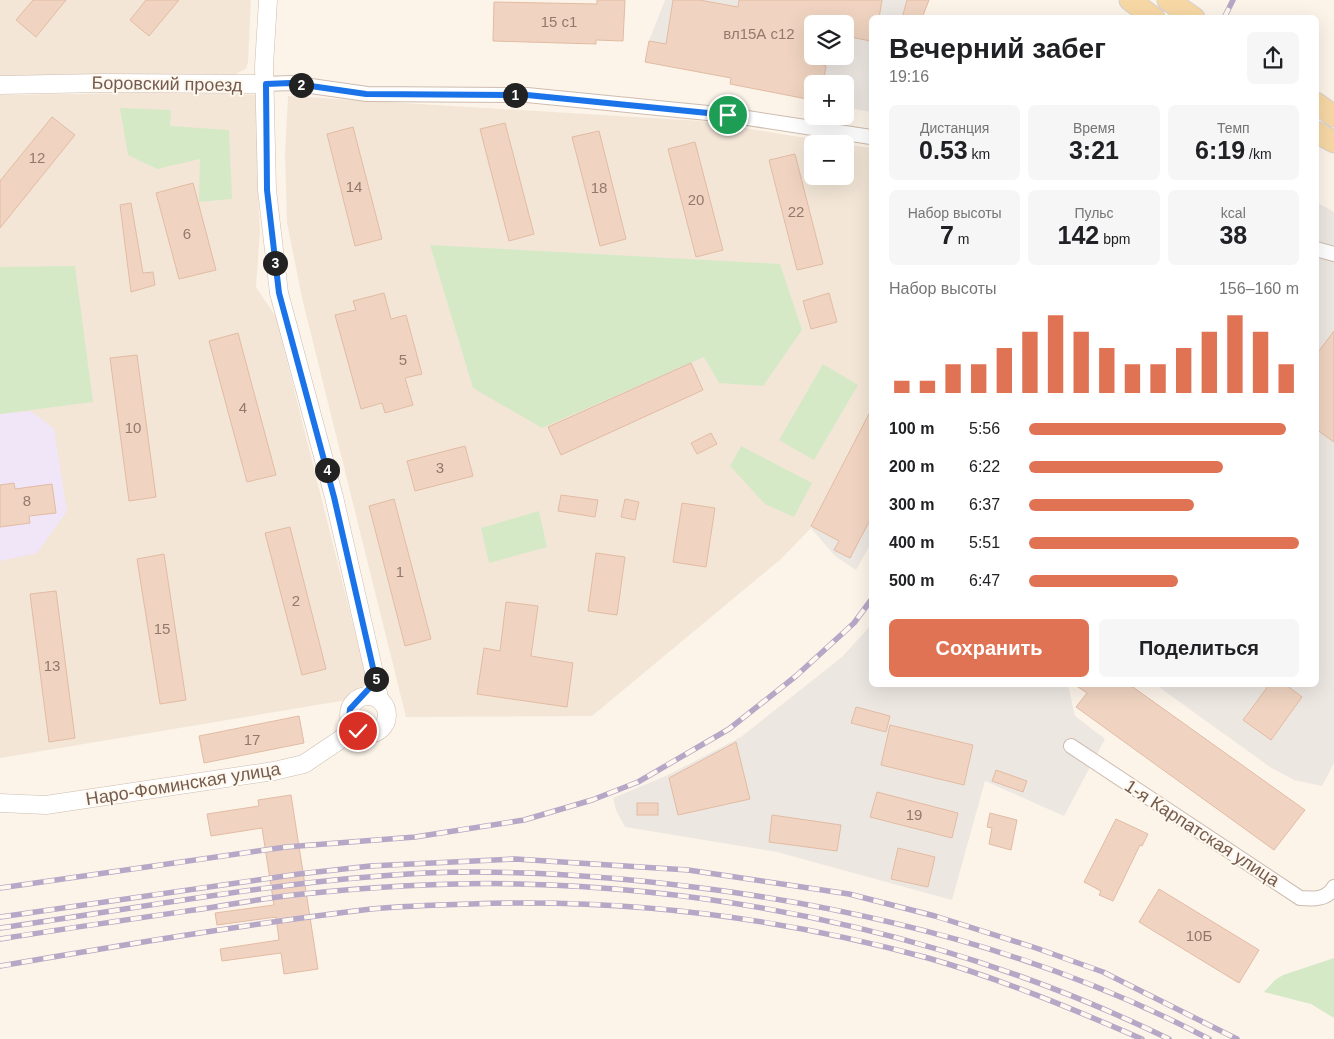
<!DOCTYPE html>
<html lang="ru">
<meta charset="utf-8">
<style>
:root{--surface:#fff;--page:#f6f6f6;--text:#202124;--muted:#757577;--accent:#e07354}
body{margin:0;font-family:Arial,sans-serif;background:var(--page);color:var(--text);height:100vh;display:flex;flex-direction:column;font-size:19px;white-space:nowrap}
*{box-sizing:border-box;margin:0}
p{font-size:16px;color:var(--muted)}
.icon{flex:none;width:28px;height:28px;fill:none;stroke:currentColor;stroke-width:2;stroke-linecap:round;stroke-linejoin:round}
.map{position:relative;flex:1;overflow:hidden}
.sheet{position:absolute;left:869px;top:15px;width:450px;height:672px;display:flex;flex-direction:column;background:var(--surface);border-radius:8px;box-shadow:0 5px 20px #0002}
.sheet>*{flex:none}
.buttons{position:absolute;left:804px;top:15px;display:grid;gap:10px}
.buttons a{display:grid;place-items:center;width:50px;height:50px;border-radius:8px;background:var(--surface);box-shadow:0 5px 20px #0002;font-size:25px}
.pin{position:absolute;display:grid;place-items:center;width:42px;height:42px;color:#fff;margin:-21px;border:2px solid #fff;border-radius:50%;box-shadow:0 1px 5px #0007}
.km{position:absolute;width:25px;height:25px;margin:-12px;border-radius:50%;background:#222;color:#fff;font-size:14px;line-height:25px;text-align:center}
.round{display:grid;place-items:center;flex:none;width:52px;height:52px;border-radius:8px;background:var(--page)}
.headline{display:flex;align-items:center;justify-content:space-between;height:85px;padding:0 20px}
h1{font-size:28px;font-weight:600;line-height:38px}
.figures{display:grid;grid-template-columns:repeat(3,1fr);gap:8px;height:85px;padding:5px 20px}
.figures div{display:grid;align-content:center;border-radius:8px;background:var(--page);text-align:center}
.figures b{font-size:25px;font-weight:600}
.figures small{font-size:14px;font-weight:400}
.figures p{font-size:14px}
.chart{height:140px;padding:10px 20px}
.chart p{display:flex;justify-content:space-between}
.chart svg{width:100%;height:90px;margin-top:5px;stroke:var(--accent);stroke-width:6}
.action{display:flex;gap:10px;margin-top:auto;padding:10px 20px}
.action a{flex:1;height:58px;border-radius:8px;background:var(--accent);color:#fff;font-size:20px;font-weight:600;line-height:58px;text-align:center}
.action a+a{background:var(--page);color:var(--text)}
ul{padding:0 20px;list-style:none;font-size:16px}
li{display:grid;grid-template-columns:80px 60px 1fr;align-items:center;height:38px}
li i{height:12px;border-radius:6px;background:var(--accent)}
.map>svg:first-child{display:block}
</style>
<div class="map">
<svg width="1334" height="1039" viewBox="0 0 1334 1039">
<rect width="100%" height="100%" fill="#fcf4e9"/>
<g fill="#f3e6d7">
<path d="M0,0h251l-3,62 -2,7 -13,6 -233,2z"/>
<path d="M204,92l54,3v100l2,36 -4,56 20,30 95,379 -371,62v-663z"/>
<path d="M288,96l414,25 140,23h-30v32h33v-32l26,4v270l-60,110 -30,31 -189,157 -186,1 -104,-419 -15,-75 -2,-68z"/>
</g>
<g fill="#ede7e2" fill-rule="evenodd">
<path d="M665,0h264l-7,17 -51,1v94l-26,-5v-23h-33v16l-82,-16 1,-6 -86,-16 4,-21zM812,24h33v32h-33z"/>
<path d="M1316,202l18,10v551l-12,23 -28,-6 -24,-13 -114,-82h160z"/>
<path d="M871,418v125l-15,27 -21,-14 -24,-28z"/>
<path d="M871,625v60h197l7,31 30,23 -41,77 -79,-35 -33,119 -175,-48 -152,-25 -9,-17 -3,-12 55,-23 73,-38 101,-80z"/>
</g>
<path fill="#f1e5f8" d="M31,411l23,18 13,82 -30,42 -37,8v-147z"/>
<g fill="#d5e9c7">
<path d="M120,108l51,2 -1,16 59,4 3,69 -33,3 1,-43 -43,10 -29,-14z"/>
<path d="M430,245l350,19 22,66 -39,56 -44,-3 -15,-26 -162,71 -69,-40z"/>
<path d="M75,266l18,136 -93,12v-147z"/>
<path d="M823,364l35,21 -44,75 -35,-20z"/>
<path d="M741,446l71,37 -18,34 -29,-13 -35,-38z"/>
<path d="M539,511l8,36 -58,16 -8,-35z"/>
<path d="M1334,958v60l-23,-14 -47,-12 11,-12 8,-5z"/>
</g>
<g fill="#f0d4c1" stroke="#e2bba3">
<path d="M33,0h33l-30,37 -20,-17z"/>
<path d="M146,0h33l-30,36 -19,-16z"/>
<path d="M597,0h28l-2,41 -27,-1v4l-103,-3 1,-39 103,2z"/>
<path d="M673,0h26l39,7 1,-7h143l-3,18h-8v23l-26,-5v-12h-33v32h13l-2,9 3,1 -3,18h-11v16l-82,-16 1,-6 -86,-16 4,-21 17,3z"/>
<path d="M907,0h22l-7,18h-20z"/>
<path d="M52,117l23,18 -75,93v-47z"/>
<path d="M505,123l29,111 -25,7 -29,-112z"/>
<path d="M353,127l29,112 -27,7 -28,-112z"/>
<path d="M599,131l27,108 -26,7 -28,-109z"/>
<path d="M695,142l28,108 -27,7 -28,-108z"/>
<path d="M795,154l28,110 -26,6 -28,-110z"/>
<path d="M193,183l23,87 -37,9 -23,-86z"/>
<path d="M131,203l12,70 10,-1 2,13 -24,7 -11,-87z"/>
<path d="M384,293l7,26 15,-4 16,59 -17,4 8,27 -28,8 -3,-10 -21,6 -26,-94 21,-5 -3,-9z"/>
<path d="M829,293l8,29 -26,7 -8,-28z"/>
<path d="M1334,331v111l-18,-13v-74z"/>
<path d="M238,333l38,142 -29,7 -38,-141z"/>
<path d="M137,355l19,142 -27,4 -19,-143z"/>
<path d="M691,363l12,27 -142,65 -13,-28z"/>
<path d="M871,410v108l-21,40 -16,-8 5,-9 -28,-15z"/>
<path d="M711,433l6,11 -20,10 -6,-11z"/>
<path d="M465,446l8,30 -58,15 -8,-30z"/>
<path d="M14,483l1,6 37,-5 4,29 -27,3 1,7 -30,4v-42z"/>
<path d="M561,495l37,5 -3,17 -37,-6z"/>
<path d="M394,499l37,140 -26,7 -36,-140z"/>
<path d="M625,499l14,3 -4,18 -14,-3z"/>
<path d="M682,503l33,5 -9,59 -33,-5z"/>
<path d="M290,527l36,142 -24,6 -37,-142z"/>
<path d="M596,553l29,4 -8,58 -29,-4z"/>
<path d="M164,554l22,146 -26,4 -23,-145z"/>
<path d="M56,591l19,147 -26,4 -19,-148z"/>
<path d="M506,602l32,4 -7,50 42,7 -6,44 -90,-13 7,-46 16,3z"/>
<path d="M1075,685h55l175,125 -31,40 -198,-143 11,-14z"/>
<path d="M1269,685h17l16,12 -31,43 -28,-20z"/>
<path d="M856,707l34,9 -4,16 -35,-9z"/>
<path d="M299,716l5,27 -100,20 -5,-27z"/>
<path d="M890,725l83,20 -9,40 -83,-20z"/>
<path d="M736,742l14,57 -72,16 -9,-37z"/>
<path d="M996,770l31,11 -4,11 -31,-11z"/>
<path d="M877,792l81,21 -6,25 -82,-21z"/>
<path d="M291,795l27,174 -34,5 -3,-21 -59,8 -2,-12 59,-9 -3,-23 -59,8 -2,-12 59,-8 -12,-77 -51,8 -4,-22 52,-8 -1,-6z"/>
<rect x="637" y="803" width="21" height="12"/>
<path d="M990,813l27,7 -6,30 -22,-6 3,-16 -5,-1z"/>
<path d="M772,815l69,10 -4,26 -68,-9z"/>
<path d="M1116,819l32,15 -6,12 -2,-1 -27,56 -14,-6 2,-4 -17,-9z"/>
<path d="M898,848l37,9 -7,30 -37,-8z"/>
<path d="M1159,889l100,61 -20,33 -100,-61z"/>
</g>
<g fill="none" stroke-linecap="round" stroke-linejoin="round">
<defs>
<g id="minor">
<path d="M266,84l24,-1 77,11 160,1 201,20 143,22"/>
<path d="M1316,249l18,5"/>
<path d="M1071,746l229,152c13,1 27,2 34,-11"/>
</g>
<g id="tertiary">
<path d="M268,0l-4,66 3,124 12,103 55,204 42,184 3,18"/>
<path d="M0,85l103,-2 163,1"/>
<circle cx="368" cy="715" r="19"/>
<path d="M0,803l46,2 228,-34 30,-7 52,-35"/>
</g>
<g id="primary">
<path d="M1130,0l24,18"/>
<path d="M1168,0l26,18"/>
<path d="M1316,103l18,13"/>
<path d="M1316,132l18,10"/>
</g>
</defs>
<use href="#minor" stroke="#cebcaf" stroke-width="16"/>
<use href="#tertiary" stroke="#cebcaf" stroke-width="19"/>
<use href="#primary" stroke="#d8d1cd" stroke-width="23"/>
<use href="#minor" stroke="#fff" stroke-width="14"/>
<use href="#tertiary" stroke="#fff" stroke-width="18"/>
<use href="#primary" stroke="#f7d8a5" stroke-width="21"/>
<defs>
<g id="rail">
<path d="M1224,18l9,-18"/>
<path d="M0,888l286,-41 129,-10 109,-17 68,-20 46,-18 91,-53 67,-53 58,-53 17,-23"/>
<path d="M0,917l299,-43 71,-8 145,-7 173,11 161,24 86,22 101,32 67,24 134,67"/>
<path d="M0,928c141,-20 283,-48 426,-55 100,-4 198,4 298,18 168,24 334,68 485,148"/>
<path d="M0,939c69,-11 139,-21 208,-31 32,-5 63,-11 95,-14 71,-7 145,-12 216,-10 224,5 449,57 650,155"/>
<path d="M0,966c123,-21 247,-42 371,-57 33,-3 66,-4 100,-5 155,-6 307,13 457,54 73,21 145,51 214,81"/>
</g>
</defs>
<use href="#rail" stroke="#b7a7c6" stroke-width="5.5"/>
<use href="#rail" stroke="#fef8ef" stroke-width="4" stroke-dasharray="11" stroke-linecap="butt"/>
</g>
<g fill="none" stroke-linecap="round" stroke-linejoin="round">
<defs>
<path id="route" d="M358,731l-9,-12 1,-10 26,-28 -42,-184 -55,-204 -12,-103 -1,-106 24,-1 76,11 161,1 201,20"/>
</defs>
<use href="#route" stroke="#fff" stroke-width="10"/>
<use href="#route" stroke="#1a73e8" stroke-width="6"/>
</g>
<g text-anchor="middle" stroke-width="4" stroke-linejoin="round" paint-order="stroke">
<g font-size="15" fill="#94796a">
<text x="559" y="27">15 с1</text>
<text x="759" y="39">вл15А с12</text>
<text x="37" y="163">12</text>
<text x="354" y="192">14</text>
<text x="599" y="193">18</text>
<text x="696" y="205">20</text>
<text x="796" y="217">22</text>
<text x="187" y="239">6</text>
<text x="403" y="365">5</text>
<text x="243" y="413">4</text>
<text x="133" y="433">10</text>
<text x="440" y="473">3</text>
<text x="27" y="506">8</text>
<text x="400" y="577">1</text>
<text x="296" y="606">2</text>
<text x="162" y="634">15</text>
<text x="52" y="671">13</text>
<text x="252" y="745">17</text>
<text x="914" y="820">19</text>
<text x="1199" y="941">10Б</text>
</g>
<g font-size="18" fill="#755b4d" stroke="#fef8ef">
<text transform="translate(167 84) rotate(1)" y="6">Боровский проезд</text>
<text transform="translate(183 784) rotate(-9)" y="6">Наро-Фоминская улица</text>
<text transform="translate(1202 833) rotate(33)" y="6">1-я Карпатская улица</text>
</g>
</g>
</svg>
<div class="buttons">
<a><svg class="icon" aria-label="layers" viewBox="0 0 24 24"><path d="M12 4l9 5-9 5-9-5zM3 14l9 5 9-5"/></svg></a>
<a>+</a>
<a>−</a>
</div>
<div class="pin" style="left:728px;top:115px;background:#1e9e55"><svg class="icon" aria-label="arrive" viewBox="0 0 24 24"><path d="M6 21V4h12l-3 4 3 4H6"/></svg></div>
<div class="pin" style="left:358px;top:731px;background:#d93025"><svg class="icon" aria-label="check" viewBox="0 0 24 24"><path d="M5 12l5 5 9-10"/></svg></div>
<b class="km" style="left:515px;top:95px">1</b>
<b class="km" style="left:301px;top:85px">2</b>
<b class="km" style="left:275px;top:263px">3</b>
<b class="km" style="left:327px;top:470px">4</b>
<b class="km" style="left:376px;top:679px">5</b>
<section class="sheet">
<div class="headline"><div><h1>Вечерний забег</h1><p>19:16</p></div><a class="round"><svg class="icon" aria-label="share" viewBox="0 0 24 24"><path d="M12 15V3M7 8l5-5 5 5M5 13v7h14v-7"/></svg></a></div>
<div class="figures">
<div><p>Дистанция</p><b>0.53<small> km</small></b></div>
<div><p>Время</p><b>3:21</b></div>
<div><p>Темп</p><b>6:19<small> /km</small></b></div>
</div>
<div class="figures">
<div><p>Набор высоты</p><b>7<small> m</small></b></div>
<div><p>Пульс</p><b>142<small> bpm</small></b></div>
<div><p>kcal</p><b>38</b></div>
</div>
<div class="chart"><p><span>Набор высоты</span>156–160 m</p>
<svg viewBox="0 0 160 44" preserveAspectRatio="none"><path d="M5 44V38M15 44V38M25 44V30M35 44V30M45 44V22M55 44V14M65 44V6M75 44V14M85 44V22M95 44V30M105 44V30M115 44V22M125 44V14M135 44V6M145 44V14M155 44V30"/></svg>
</div>
<ul>
<li><b>100 m</b>5:56<i style="width:95%"></i></li>
<li><b>200 m</b>6:22<i style="width:72%"></i></li>
<li><b>300 m</b>6:37<i style="width:61%"></i></li>
<li><b>400 m</b>5:51<i style="width:100%"></i></li>
<li><b>500 m</b>6:47<i style="width:55%"></i></li>
</ul>
<div class="action"><a>Сохранить</a><a>Поделиться</a></div>
</section>
</div>
